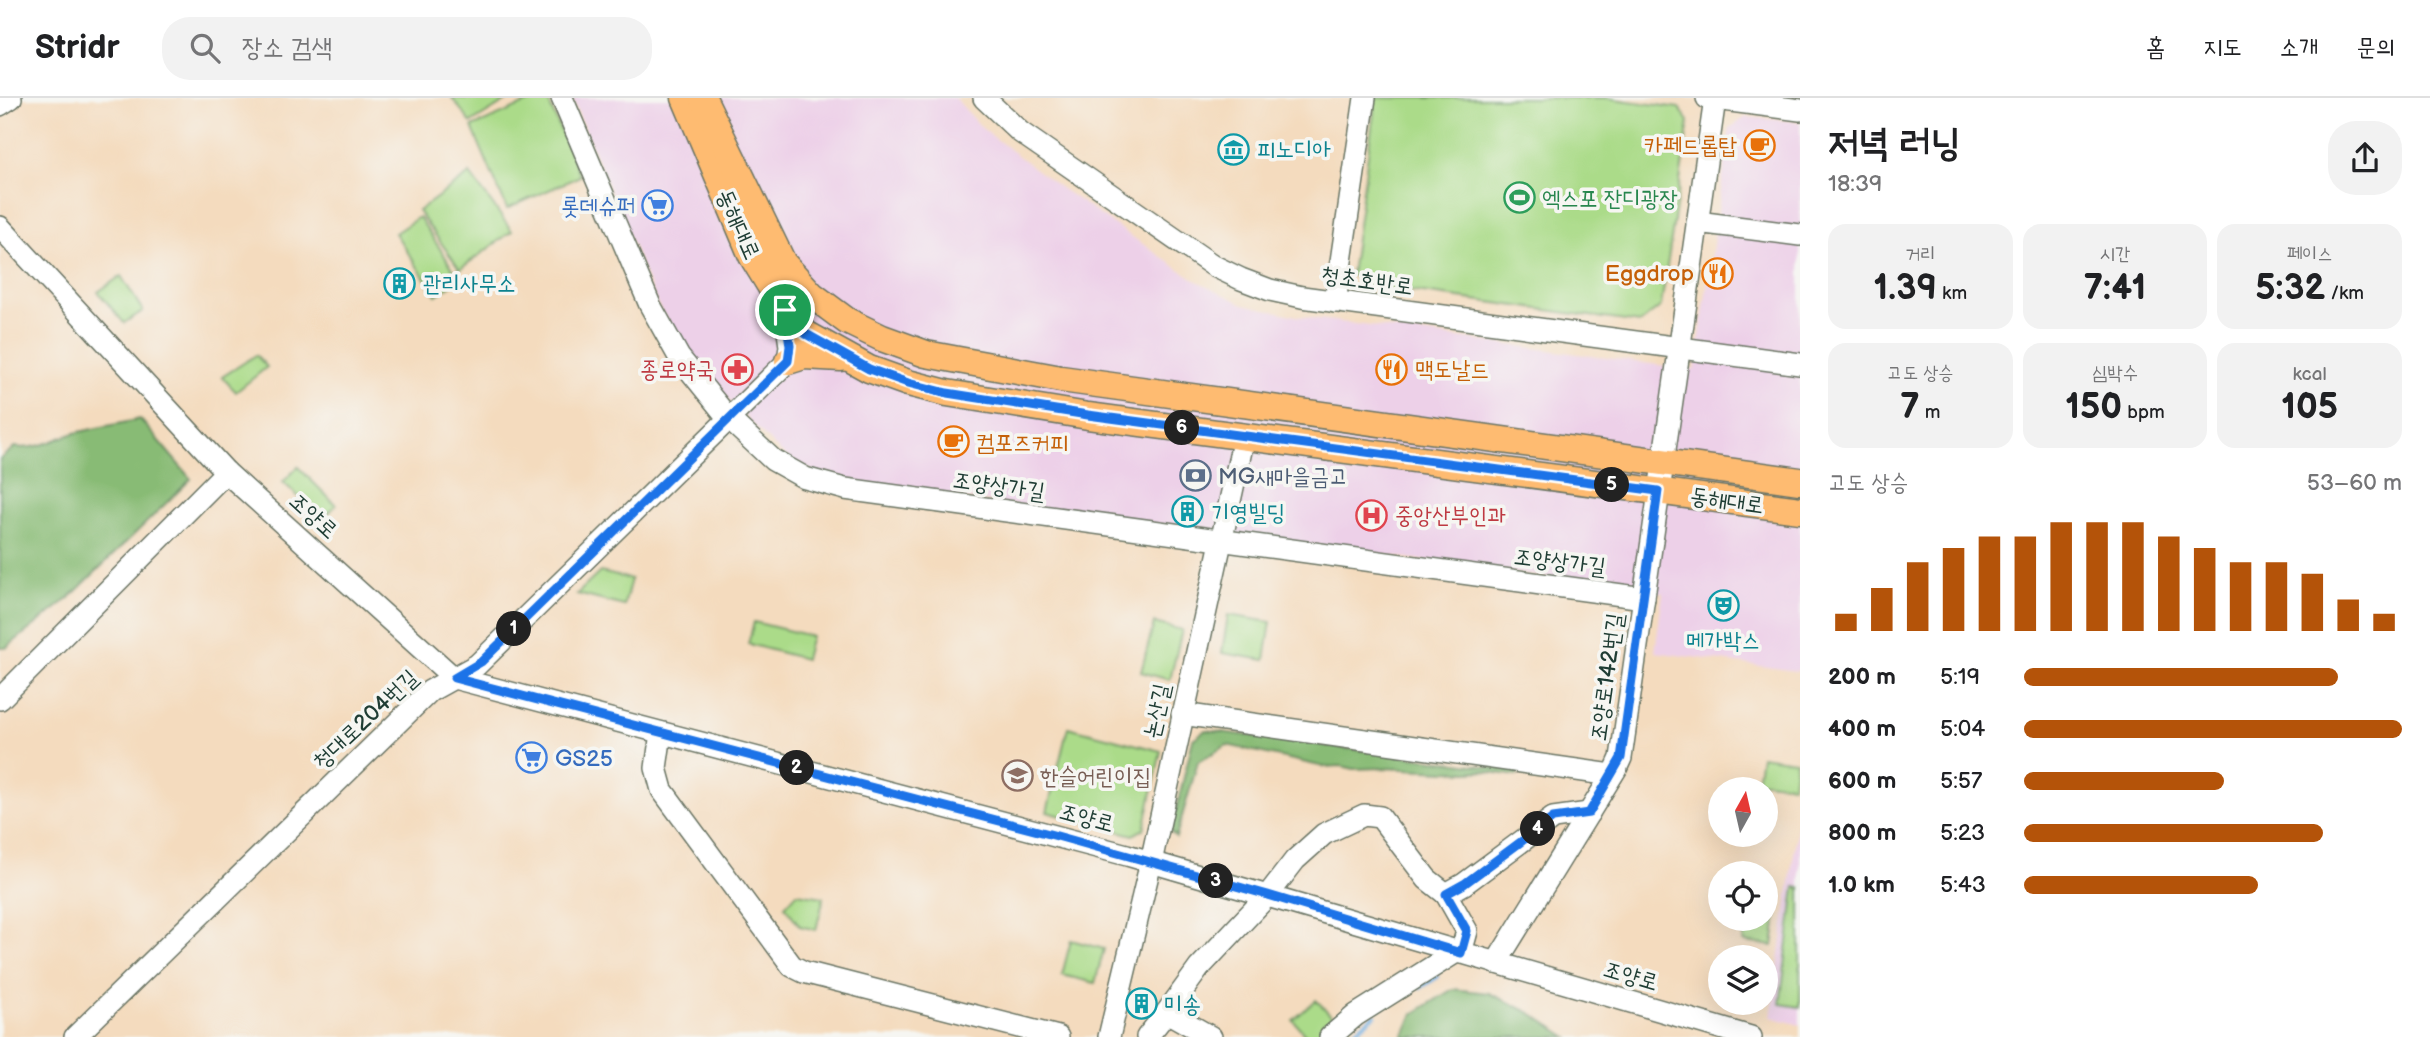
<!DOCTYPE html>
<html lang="ko">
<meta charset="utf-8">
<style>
:root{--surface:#fff;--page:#f2f2f2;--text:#202124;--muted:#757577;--line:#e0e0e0;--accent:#b45309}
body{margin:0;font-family:"Balsamiq Sans","Poor Story",sans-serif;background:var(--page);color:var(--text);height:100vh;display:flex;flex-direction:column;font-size:26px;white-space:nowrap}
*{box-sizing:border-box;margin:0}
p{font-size:23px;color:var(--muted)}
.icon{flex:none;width:38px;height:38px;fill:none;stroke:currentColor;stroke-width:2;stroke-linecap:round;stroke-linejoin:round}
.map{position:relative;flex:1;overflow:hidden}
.panel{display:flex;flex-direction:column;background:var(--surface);width:630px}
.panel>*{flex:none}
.needle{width:46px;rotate:8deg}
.fabs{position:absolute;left:1708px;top:679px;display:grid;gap:14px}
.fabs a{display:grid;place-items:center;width:70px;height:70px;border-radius:50%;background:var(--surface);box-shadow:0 7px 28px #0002;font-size:35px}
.pin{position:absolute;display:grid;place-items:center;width:60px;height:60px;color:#fff;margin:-30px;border:4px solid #fff;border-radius:50%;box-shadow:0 2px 7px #0007}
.km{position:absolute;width:35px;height:35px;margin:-18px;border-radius:50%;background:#222;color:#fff;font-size:19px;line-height:35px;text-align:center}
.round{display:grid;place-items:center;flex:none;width:74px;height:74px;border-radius:28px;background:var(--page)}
.headline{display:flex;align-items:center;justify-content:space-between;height:119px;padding:0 28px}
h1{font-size:38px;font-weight:700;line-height:52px}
.figures{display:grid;grid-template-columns:repeat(3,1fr);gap:10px;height:119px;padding:7px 28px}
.figures div{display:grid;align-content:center;border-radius:18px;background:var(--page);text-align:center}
.figures b{font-size:35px;font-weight:700}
.figures small{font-size:19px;font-weight:400}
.figures p{font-size:19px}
.chart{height:196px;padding:14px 28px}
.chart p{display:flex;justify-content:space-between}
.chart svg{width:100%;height:126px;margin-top:7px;stroke:var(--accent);stroke-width:6}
ul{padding:0 28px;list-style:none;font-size:23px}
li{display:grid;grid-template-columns:112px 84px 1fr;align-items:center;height:52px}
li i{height:18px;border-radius:9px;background:var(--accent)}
header{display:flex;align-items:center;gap:42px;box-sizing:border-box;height:98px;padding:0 35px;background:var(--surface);border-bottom:2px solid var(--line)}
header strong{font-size:33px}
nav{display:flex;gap:38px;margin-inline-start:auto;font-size:24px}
.search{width:490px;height:63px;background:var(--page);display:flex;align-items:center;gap:18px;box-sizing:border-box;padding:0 24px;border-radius:28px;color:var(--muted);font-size:26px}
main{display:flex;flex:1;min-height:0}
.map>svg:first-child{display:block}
</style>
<header>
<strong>Stridr</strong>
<div class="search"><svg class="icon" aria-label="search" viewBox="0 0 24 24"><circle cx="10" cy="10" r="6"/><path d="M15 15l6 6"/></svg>장소 검색</div>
<nav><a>홈</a><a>지도</a><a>소개</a><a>문의</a></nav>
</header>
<main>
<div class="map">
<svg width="1800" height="939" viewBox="0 0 1800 939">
<rect width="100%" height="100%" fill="#f6f6f2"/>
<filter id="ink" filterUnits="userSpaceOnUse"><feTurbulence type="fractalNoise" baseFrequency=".0143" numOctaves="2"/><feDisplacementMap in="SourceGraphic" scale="14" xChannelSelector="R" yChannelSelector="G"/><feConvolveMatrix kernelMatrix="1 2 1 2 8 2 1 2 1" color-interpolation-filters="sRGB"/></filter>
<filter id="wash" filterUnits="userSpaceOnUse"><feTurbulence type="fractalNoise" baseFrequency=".00686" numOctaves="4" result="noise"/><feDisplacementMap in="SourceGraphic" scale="28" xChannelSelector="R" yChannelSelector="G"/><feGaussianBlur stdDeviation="1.57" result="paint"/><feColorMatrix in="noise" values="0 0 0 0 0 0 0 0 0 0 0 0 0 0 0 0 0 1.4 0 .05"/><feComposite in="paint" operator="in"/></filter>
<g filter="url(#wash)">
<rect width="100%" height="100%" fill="#f4dbbe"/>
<g fill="#edd0e8">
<path d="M572,0h383l28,31 76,58 138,94 46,23 53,12 399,54 35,-242 16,-11 54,5v547l-4,2 -141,-19 8,-59 -796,-108 -40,-7 -36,-18 -16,-13 -87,-90 -31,-54z"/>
<path d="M1800,711v216l-29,-8z"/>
</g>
<g fill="#abdb89" stroke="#658c5e" stroke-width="2">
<path d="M452,0h54l2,2 -37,23z"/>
<path d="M539,0h8l33,78 -73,33 -35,-82z"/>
<path d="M1376,0h231l72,10 10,13 -28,185 -21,17 -275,-38 -14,-11z"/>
<path d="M470,76l42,57 -52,38 -42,-58z"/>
<path d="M419,119l41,62 -24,16 -41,-62z"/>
<path d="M121,178l22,35 -19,12 -26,-31z"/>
<path d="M256,257l11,12 -31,25 -14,-15z"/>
<path d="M298,369l38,38 -14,15 -39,-38z"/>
<path d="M600,474l31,7 -7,27 -47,-12z"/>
<path d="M1228,517l43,7 -6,38 -43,-7z"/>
<path d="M754,524l57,14 -6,23 -57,-15z"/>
<path d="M1154,525l28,7 -12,50 -29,-8z"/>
<path d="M1068,629l93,24 -17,78 -11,6 -86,-23z"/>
<path d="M1761,658l35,5 -3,24 -36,-4z"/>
<path d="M1795,789l5,1v119l-20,-3z"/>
<path d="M797,795l27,4 -8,33 -16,-4 -15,-20z"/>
<path d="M1766,817l11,1 -4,30 -30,-4 3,-23h20z"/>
<path d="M1071,842l33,9 -9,34 -33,-8z"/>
<path d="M1316,902l23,23 -15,14h-17l-14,-17z"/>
</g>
<g fill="#88bb75" stroke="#547c54" stroke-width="2">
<path d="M140,321l51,60 -122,119 -63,50h-6v-189l15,-12c23,4 42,-10 64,-15 21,-5 41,-8 61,-13z"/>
<path d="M1206,632l313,41 -2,5 -34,-5 -16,1 -85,-4 -28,1 -13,-3 -17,1 -97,-22 -29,17 -22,75 -5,-5 22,-93z"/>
<path d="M1453,891l36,4 42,20 37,24h-165l10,-23z"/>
</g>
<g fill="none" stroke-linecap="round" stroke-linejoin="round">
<g stroke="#6aabde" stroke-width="4.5">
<path d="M1421,889l16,-10"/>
<path d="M1348,939l27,-22"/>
</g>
</g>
</g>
<g filter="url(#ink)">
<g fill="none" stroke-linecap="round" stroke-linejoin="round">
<defs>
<g id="minor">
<path d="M562,0l88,207 29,52 50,62 44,41 32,18 40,11 799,109"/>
<path d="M984,0l36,34 194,134 27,13 29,11 32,7 498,67"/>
<path d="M1707,0l93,12"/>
<path d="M0,7l11,-7"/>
<path d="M1697,124l103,13"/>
<path d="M0,129l226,245 228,206 673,177 624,182"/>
<path d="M1335,204l30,-204"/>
<path d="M0,601l226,-227"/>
<path d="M1182,616l430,61"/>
<path d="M661,635l-5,35 6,22 130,176 12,6 254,65"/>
<path d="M1446,796l21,37 -6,22"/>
<path d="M1496,865l120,-194 5,-11 94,-659"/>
<path d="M1167,914l32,-44 69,-73 27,-35 29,-26 40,-19 16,2 47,62 19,15 18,-10 89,-66 36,-5"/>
<path d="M75,939l355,-346 47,-26 311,-304 2,-15 -5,-36"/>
<path d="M1109,939l42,-175 93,-425"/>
<path d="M1147,939l20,-25 44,25"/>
<path d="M1330,939l26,-22 100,-63"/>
</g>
<g id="major">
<path d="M685,0l67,158 33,54 21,24 63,35 39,14 39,10 141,23 712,94"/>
<path d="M703,0l80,165 29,32 35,26 35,17 44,16 135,25 739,102"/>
<path d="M788,263l16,-5 37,2"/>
</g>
</defs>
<use href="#minor" stroke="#6a7464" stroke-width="24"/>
<use href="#major" stroke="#6a7464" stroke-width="29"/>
<use href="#minor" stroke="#fff" stroke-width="21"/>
<use href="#major" stroke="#febb71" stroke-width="26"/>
</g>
</g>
<g fill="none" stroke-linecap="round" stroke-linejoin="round" filter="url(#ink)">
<defs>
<path id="route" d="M785,212l21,24 63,35 39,14 39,10 141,22 570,76 -37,267 -32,55 -36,5 -89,66 -18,10 21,37 -6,22 -193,-58 -211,-59 -603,-158 27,-16 307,-301 2,-15z"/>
</defs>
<use href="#route" stroke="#fff" stroke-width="14"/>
<use href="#route" stroke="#1a73e8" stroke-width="9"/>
</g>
<defs>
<symbol id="cafe-ring" viewBox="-11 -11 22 22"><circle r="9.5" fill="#f6f6f2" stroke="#e8710a" stroke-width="1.5"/><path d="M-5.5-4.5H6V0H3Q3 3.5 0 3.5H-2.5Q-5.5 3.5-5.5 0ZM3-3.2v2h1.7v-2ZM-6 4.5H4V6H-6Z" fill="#e8710a"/></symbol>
<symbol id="museum-ring" viewBox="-11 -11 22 22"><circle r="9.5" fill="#f6f6f2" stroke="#0f9aa8" stroke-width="1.5"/><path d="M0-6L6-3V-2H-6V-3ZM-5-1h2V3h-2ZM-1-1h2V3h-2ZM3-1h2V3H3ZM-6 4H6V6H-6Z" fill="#0f9aa8"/></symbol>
<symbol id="stadium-ring" viewBox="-11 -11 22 22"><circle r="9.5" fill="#f6f6f2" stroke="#2e9e5b" stroke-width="1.5"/><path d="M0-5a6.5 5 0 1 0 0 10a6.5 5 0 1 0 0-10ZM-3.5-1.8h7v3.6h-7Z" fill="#2e9e5b"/></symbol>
<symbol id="supermarket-ring" viewBox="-11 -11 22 22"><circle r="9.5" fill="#f6f6f2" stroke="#3f7fe0" stroke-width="1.5"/><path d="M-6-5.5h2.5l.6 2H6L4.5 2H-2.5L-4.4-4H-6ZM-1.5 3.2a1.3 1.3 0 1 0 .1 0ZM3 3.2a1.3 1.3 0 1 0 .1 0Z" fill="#3f7fe0"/></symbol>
<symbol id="restaurant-ring" viewBox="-11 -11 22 22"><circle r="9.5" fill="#f6f6f2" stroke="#e8710a" stroke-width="1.5"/><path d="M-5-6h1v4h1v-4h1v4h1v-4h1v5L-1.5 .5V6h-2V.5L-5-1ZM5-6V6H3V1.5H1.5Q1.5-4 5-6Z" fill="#e8710a"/></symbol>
<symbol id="building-ring" viewBox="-11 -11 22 22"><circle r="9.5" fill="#f6f6f2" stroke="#0f9aa8" stroke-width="1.5"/><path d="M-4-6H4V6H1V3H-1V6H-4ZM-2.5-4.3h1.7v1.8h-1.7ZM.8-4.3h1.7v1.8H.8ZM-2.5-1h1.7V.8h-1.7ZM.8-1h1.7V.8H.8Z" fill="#0f9aa8"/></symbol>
<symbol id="pharmacy-ring" viewBox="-11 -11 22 22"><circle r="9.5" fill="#f6f6f2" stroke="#e0444e" stroke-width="1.5"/><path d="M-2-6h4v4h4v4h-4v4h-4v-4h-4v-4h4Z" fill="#e0444e"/></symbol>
<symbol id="bank-ring" viewBox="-11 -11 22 22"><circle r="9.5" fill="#f6f6f2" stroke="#5c6f8a" stroke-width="1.5"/><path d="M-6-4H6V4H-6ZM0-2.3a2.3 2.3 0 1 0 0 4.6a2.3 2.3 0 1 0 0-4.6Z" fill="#5c6f8a"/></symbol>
<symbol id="hospital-ring" viewBox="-11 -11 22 22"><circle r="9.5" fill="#f6f6f2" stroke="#e0444e" stroke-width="1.5"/><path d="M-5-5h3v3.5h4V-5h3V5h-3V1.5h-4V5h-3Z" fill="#e0444e"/></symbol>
<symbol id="theatre-ring" viewBox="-11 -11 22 22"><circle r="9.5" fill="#f6f6f2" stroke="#0f9aa8" stroke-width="1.5"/><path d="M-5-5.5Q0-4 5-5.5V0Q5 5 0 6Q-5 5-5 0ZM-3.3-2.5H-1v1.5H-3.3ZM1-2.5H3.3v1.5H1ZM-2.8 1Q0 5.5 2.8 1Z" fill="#0f9aa8"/></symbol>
<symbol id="school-ring" viewBox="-11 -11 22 22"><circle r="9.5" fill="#f6f6f2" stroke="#8d6e63" stroke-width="1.5"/><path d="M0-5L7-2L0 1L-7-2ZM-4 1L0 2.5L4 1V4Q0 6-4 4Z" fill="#8d6e63"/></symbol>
</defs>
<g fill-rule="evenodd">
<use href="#cafe-ring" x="1742" y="30" width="35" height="35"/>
<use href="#museum-ring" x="1216" y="34" width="35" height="35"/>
<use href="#stadium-ring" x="1502" y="82" width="35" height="35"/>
<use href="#supermarket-ring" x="640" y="90" width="35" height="35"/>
<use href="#restaurant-ring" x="1700" y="158" width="35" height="35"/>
<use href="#building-ring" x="382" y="168" width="35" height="35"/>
<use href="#pharmacy-ring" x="720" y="254" width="35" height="35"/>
<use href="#restaurant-ring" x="1374" y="254" width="35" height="35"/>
<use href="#cafe-ring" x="936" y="326" width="35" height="35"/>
<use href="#bank-ring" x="1178" y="360" width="35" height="35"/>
<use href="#building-ring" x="1170" y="396" width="35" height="35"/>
<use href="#hospital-ring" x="1354" y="400" width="35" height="35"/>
<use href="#theatre-ring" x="1706" y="490" width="35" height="35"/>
<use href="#supermarket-ring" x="514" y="642" width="35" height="35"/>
<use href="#school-ring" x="1000" y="660" width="35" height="35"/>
<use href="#building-ring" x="1124" y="888" width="35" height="35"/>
</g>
<g text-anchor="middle" stroke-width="7" stroke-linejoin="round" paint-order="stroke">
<g font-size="23" fill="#c56008" stroke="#f6f6f2" text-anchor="end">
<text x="1737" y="55">카페드롭탑</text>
<text x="1694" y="183">Eggdrop</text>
<text x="1415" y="279" text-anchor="start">맥도날드</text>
<text x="976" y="352" text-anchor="start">컴포즈커피</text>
</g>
<g font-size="23" fill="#0d838f" stroke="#f6f6f2" text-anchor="start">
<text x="1257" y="59">피노디아</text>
<text x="423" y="193">관리사무소</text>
<text x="1211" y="422">기영빌딩</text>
<text x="1723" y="550" text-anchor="middle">메가박스</text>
<text x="1164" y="914">미송</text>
</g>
<g font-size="23" fill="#27864d" stroke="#f6f6f2" text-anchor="start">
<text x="1542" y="108">엑스포 잔디광장</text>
</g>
<g font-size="23" fill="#366cbe" stroke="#f6f6f2" text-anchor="end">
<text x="635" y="116">롯데슈퍼</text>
<text x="555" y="668" text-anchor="start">GS25</text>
</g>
<g font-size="23" fill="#1f3d34" stroke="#f6f6f2">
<text transform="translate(739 126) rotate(66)" y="8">동해대로</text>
<text transform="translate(1367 182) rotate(8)" y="8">청초호반로</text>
<text transform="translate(999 387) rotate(8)" y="8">조양상가길</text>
<text transform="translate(1727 402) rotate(8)" y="8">동해대로</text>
<text transform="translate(314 417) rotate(42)" y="8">조양로</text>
<text transform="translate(1560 463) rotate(7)" y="8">조양상가길</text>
<text transform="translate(1606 579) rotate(-82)" y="8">조양로142번길</text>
<text transform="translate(1156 613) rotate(-78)" y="8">논산길</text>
<text transform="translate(365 621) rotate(-43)" y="8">청대로204번길</text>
<text transform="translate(1087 719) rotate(15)" y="8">조양로</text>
<text transform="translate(1631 877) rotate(16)" y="8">조양로</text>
</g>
<g font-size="23" fill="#be3a42" stroke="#f6f6f2" text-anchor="end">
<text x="714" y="279">종로약국</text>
<text x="1395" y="425" text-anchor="start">중앙산부인과</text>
</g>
<g font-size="23" fill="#4e5e75" stroke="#f6f6f2" text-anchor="start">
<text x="1218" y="386">MG새마을금고</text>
</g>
<g font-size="23" fill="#785e54" stroke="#f6f6f2" text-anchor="start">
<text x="1040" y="686">한슬어린이집</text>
</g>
</g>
</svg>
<div class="fabs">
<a><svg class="needle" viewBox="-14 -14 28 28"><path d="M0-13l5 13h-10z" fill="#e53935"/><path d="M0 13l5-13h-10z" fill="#757577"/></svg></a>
<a><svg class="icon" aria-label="locate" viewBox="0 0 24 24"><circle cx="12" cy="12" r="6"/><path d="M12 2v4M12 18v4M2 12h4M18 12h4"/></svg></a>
<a><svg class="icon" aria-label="layers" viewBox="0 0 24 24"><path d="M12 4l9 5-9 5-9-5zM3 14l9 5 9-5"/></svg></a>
</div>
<div class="pin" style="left:785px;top:212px;background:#1e9e55"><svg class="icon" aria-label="arrive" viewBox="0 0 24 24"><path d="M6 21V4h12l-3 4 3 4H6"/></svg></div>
<b class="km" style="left:514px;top:531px">1</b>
<b class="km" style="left:797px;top:670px">2</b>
<b class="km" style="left:1216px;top:783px">3</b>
<b class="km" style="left:1538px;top:731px">4</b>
<b class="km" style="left:1612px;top:387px">5</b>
<b class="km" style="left:1182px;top:330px">6</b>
</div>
<section class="panel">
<div class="headline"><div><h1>저녁 러닝</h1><p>18:39</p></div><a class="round"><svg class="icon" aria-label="share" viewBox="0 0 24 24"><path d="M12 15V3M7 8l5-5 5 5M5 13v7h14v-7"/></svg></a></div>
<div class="figures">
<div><p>거리</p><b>1.39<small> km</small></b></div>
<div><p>시간</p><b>7:41</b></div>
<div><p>페이스</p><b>5:32<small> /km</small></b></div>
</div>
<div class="figures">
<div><p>고도 상승</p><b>7<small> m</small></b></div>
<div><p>심박수</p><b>150<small> bpm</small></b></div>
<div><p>kcal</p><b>105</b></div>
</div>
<div class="chart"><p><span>고도 상승</span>53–60 m</p>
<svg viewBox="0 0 160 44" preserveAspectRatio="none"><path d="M5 44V38M15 44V29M25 44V20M35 44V15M45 44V11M55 44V11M65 44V6M75 44V6M85 44V6M95 44V11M105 44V15M115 44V20M125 44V20M135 44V24M145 44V33M155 44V38"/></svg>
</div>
<ul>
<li><b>200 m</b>5:19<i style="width:83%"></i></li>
<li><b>400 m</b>5:04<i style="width:100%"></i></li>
<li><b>600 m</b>5:57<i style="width:53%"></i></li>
<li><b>800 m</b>5:23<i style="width:79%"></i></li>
<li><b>1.0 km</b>5:43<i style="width:62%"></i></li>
</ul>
</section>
</main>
